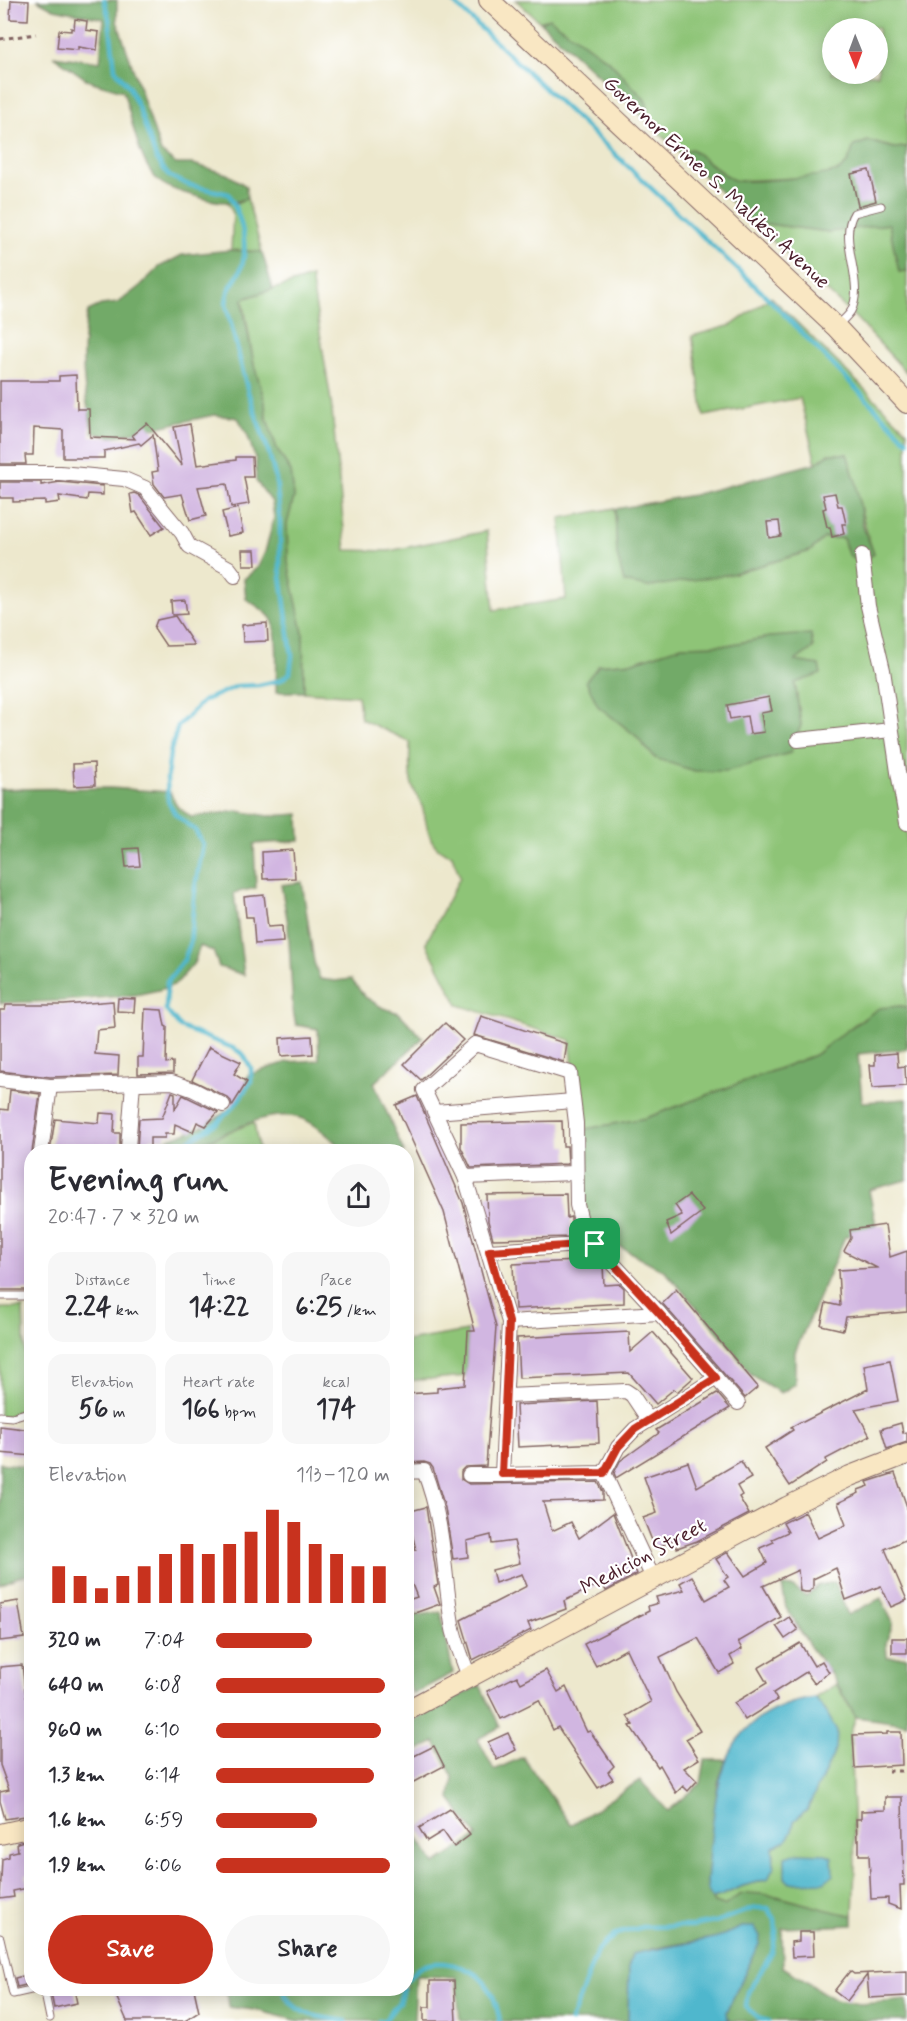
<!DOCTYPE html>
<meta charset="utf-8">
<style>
:root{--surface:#fff;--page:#f7f7f7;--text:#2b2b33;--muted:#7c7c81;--accent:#c8321e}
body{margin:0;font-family:Mynerve,sans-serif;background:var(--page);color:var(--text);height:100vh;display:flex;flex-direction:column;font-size:22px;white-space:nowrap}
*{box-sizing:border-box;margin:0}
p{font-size:20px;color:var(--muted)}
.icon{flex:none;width:33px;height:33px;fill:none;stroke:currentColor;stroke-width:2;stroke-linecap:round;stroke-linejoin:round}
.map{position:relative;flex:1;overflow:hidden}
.drawer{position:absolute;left:24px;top:1144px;width:390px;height:852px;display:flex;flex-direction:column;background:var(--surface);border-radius:24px;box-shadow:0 3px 15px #0003}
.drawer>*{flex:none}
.needle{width:39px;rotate:179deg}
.fabs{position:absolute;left:822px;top:18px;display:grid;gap:12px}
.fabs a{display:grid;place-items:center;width:66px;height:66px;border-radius:50%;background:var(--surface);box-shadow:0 3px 15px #0003;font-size:30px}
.pin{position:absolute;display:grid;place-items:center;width:51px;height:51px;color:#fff;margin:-26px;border-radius:12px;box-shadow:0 3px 9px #0006}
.round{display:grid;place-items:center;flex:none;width:63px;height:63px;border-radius:32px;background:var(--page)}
.headline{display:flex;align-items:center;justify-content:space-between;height:102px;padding:0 24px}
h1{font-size:33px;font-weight:700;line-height:45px}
.stats{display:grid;grid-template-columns:repeat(3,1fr);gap:9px;height:102px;padding:6px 24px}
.stats div{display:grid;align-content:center;border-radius:15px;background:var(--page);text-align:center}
.stats b{font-size:26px;font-weight:700}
.stats small{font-size:16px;font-weight:400}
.stats p{font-size:16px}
.chart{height:168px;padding:12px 24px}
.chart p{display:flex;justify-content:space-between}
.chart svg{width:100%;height:108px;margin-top:6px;stroke:var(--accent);stroke-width:6}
.cta{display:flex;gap:12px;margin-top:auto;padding:12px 24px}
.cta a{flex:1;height:69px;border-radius:36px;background:var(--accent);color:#fff;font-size:24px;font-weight:700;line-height:69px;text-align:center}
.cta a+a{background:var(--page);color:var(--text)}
ul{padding:0 24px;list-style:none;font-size:20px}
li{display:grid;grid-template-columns:96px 72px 1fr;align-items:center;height:45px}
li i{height:15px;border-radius:8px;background:var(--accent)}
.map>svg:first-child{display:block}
</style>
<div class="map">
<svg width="907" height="2021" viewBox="0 0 907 2021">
<rect width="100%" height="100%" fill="#fff"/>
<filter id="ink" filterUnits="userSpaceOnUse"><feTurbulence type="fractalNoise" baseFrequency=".0167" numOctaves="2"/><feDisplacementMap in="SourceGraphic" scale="12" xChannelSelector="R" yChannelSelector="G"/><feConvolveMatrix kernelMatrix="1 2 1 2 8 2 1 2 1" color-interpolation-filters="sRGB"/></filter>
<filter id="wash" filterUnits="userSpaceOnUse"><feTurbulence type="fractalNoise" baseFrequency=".008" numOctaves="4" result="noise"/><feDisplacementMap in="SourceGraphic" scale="24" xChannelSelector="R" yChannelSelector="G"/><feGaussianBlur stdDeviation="1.35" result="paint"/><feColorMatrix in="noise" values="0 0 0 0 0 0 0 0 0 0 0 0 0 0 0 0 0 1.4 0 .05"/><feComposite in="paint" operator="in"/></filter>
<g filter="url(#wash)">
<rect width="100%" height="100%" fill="#ede8cd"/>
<g fill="#8ec477" stroke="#6c7251" stroke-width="1.5" fill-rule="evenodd">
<path d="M516,0h391v147l-13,1 -26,-7 -14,5 -5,14 -8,10 -23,7 -84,4 -42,-31 -13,2 -37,-36 6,-8 -3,-8 -35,-38 -61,-44 -9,4zM832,28h46v46h-46z"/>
<path d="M247,198l2,7 13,47 -31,-2 2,-37 -6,-11 10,1z"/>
<path d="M752,222l77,10 60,-8 10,48 8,-1v102l-50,-54z"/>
<path d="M311,277l20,124 15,149 43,1 98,-20 7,79 72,-11 -6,-81 55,-10 2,47 77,24 37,-5 79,-23 14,-13h19l5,16h26c-13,-33 -16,-66 -27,-100h-18l-13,9 -16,-65 -96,18 -12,-80 40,-11 39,-28 136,134v576l-7,-1 -41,15 -44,34 -169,63 -66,12 -10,-90 -112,-35 -32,-62 34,-66 -8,-22c-26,-7 -23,-27 -30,-49 -2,-7 -8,-14 -10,-21 -4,-14 -2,-29 -2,-43l-49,-23 -3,-23 -54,-4 -1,-59 -15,-70 -1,-39 7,-27 -3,-25 -14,-23 -11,-33 -1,-14 -11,-37 -11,-66zM770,637l43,11 -18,13v22l6,42 -11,28 -30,8 -105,-3 -20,-23 -37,-29 1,-41 34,-3 49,-16 46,-1z"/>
<path d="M254,1122l5,30h-53l-1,-10z"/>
<path d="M0,1308h23l4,99 -22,11 -5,-1z"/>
<path d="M468,1331l-2,45 -59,5v-40z"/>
<path d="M836,1684l20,33 -6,17 5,131 -2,50 -15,-1 -61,-18 -37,-1 -16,11 -10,-3 -2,-5 8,-2 23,-10 25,-7 6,-23 -1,-9 19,-16 2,-10 13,-11 18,-41 2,-56 -12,-15z"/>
</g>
<g fill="#72aa68" stroke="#5e644a" stroke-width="1.5">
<path d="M37,0h80v21l44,131 15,12h17l34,10 19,12 1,12c-14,7 -29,4 -45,0 -14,-4 -32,-8 -43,-17 -21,-17 -27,-64 -36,-90l-34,-10 -36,-25 47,6 4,-43 -50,-10z"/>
<path d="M549,18l61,44 35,38 3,8 -6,8 -102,-94z"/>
<path d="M868,141l26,7 13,-1v124l-8,1 -10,-48 -60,8 -77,-10 -73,-70 13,-3c10,8 31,27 42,31 9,4 97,-4 106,-10 8,-5 11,-16 14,-24z"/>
<path d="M231,250l31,2 11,37 -30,10 1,13 10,53 11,37 1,14 11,33 14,23 3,25 -7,27 1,39 15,70 1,59h-28c0,-16 3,-59 -4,-72 -5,-9 -17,-15 -26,-21l-2,-20 14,-12 7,-15 9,-34 -2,-16 -16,-21v-20l-8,-25 -10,-18 -24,-3 -102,22 -19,-4c-10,-42 -14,-79 -5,-122l13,-6 17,-2 22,-17 19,-19 23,-12z"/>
<path d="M829,454h18l9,28 7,44 11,28 -14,9 -12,-9 -5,-16h-19l-14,13 -79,23 -83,13 -24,-5 -7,-27 -2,-46 78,-14 123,-32z"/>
<path d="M811,634l2,14 -18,13 24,4 2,9 -26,9 6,42 -11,28 -63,18h-33l-39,-13 -20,-23 -37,-29 -12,-25 13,-16 34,-3 49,-16 46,-1 42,-8z"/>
<path d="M110,788l60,4 7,14 14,11 46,-6 32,5 30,-2 1,27 -46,3 2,44 -22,5 10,82 -25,-8 -6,-16 -13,-5 -6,17 -18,21 -17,6 -24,5 -73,6 -62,2v-214z"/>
<path d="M302,882l12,80 6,17 15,2 16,-2 14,18 18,11 16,5 24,25 -49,45 30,69h-59c-11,-11 -30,-30 -45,-34 -31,-9 -67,12 -95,24l1,10h-50l1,-9c27,-9 71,-23 84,-50 3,-6 5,-12 7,-18l39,-13 32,-2 -1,-31 -22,-4 -3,-14 -5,-87 -7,-39z"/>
<path d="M900,1006l7,1v42l-49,5 4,48 45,-3v81l-38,10 7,35 -31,12 -50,115v32l-14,9 -30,-18 -28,-37 -58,-67 -78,-42 -4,-19 -3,-80 66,-12 169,-63 24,-19 40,-28z"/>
<path d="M0,1463l31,4 1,107 -14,3 -18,8z"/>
<path d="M835,1582l13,33 33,-17 12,25 -7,20 1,14h20v67l-51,-7 -26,-44 -19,-25 -25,-40 -4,-22 11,1 13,9 13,-11z"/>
<path d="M407,1606l3,10 31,-4 12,61 -40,21 -6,-11z"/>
<path d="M480,1685l20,42 -22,12 16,31 29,-13 48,68 69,-45 28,31 33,-28 4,-23h21l-8,23 -11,98 1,10 6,12 10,3c5,-3 10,-8 15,-11 23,-9 86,18 114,20v10l-71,3 1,39 52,33 26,4 46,-4v21h-175l-5,-2 -1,-6 33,-69 -17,-17 -23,10 -68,12 -22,16 -1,56h-168l-4,-44 -40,-1 -2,45h-115l-44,-11 -27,-3 -2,-18h180l1,-165 1,-1 27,41 42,-28 -27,-37 3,-22 -18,-35 -24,11 -4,-7v-22z"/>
</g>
<g fill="#4fb7cd" stroke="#4c6b7c" stroke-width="1.5">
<path d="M815,1698l12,15 10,19 -1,17 -29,61 -13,11 -2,10 -6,10 -13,6 1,20 -6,12 -25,7 -23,10 -8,2 -4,-7 -1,-10c9,-82 3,-168 108,-183z"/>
<path d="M799,1853l27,1 6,3 1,18 -9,7 -34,1 -5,-5v-21z"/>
<path d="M742,1927h12l6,9 -1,8 -33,68 1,7 5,2h-104l1,-56 3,-11 87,-17z"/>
</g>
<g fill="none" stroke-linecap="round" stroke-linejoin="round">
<g stroke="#4fb7cd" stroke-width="4.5">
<path d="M104,0l5,18 6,51 14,18 10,22 17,49 13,18 20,9 40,9c12,23 21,52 11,77 -7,15 -12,14 -14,33l22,88 21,61 7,27 4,41v47l12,88 -2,17 -9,7 -22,5 -22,1 -34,15 -25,25 -8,27 -3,25 1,23 7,13 20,16 8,14 -8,44 -5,56 -6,16 -17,22 -1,28 14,17 53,21 10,6 8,14v14l-16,23 -17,17 -46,30"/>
<path d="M451,0l317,298 139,143"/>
<path d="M406,1981c4,-4 7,-8 10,-11 19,-14 54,-5 68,12 10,11 13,26 16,39"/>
<path d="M282,1989c12,28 38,28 64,32"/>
<path d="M379,2021l6,-1 14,-18 4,-13"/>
<path d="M571,2021l26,-70 19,-17 27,-7 49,-1 23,-4 40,-14h13l7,11 1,13 -4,21 -24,39 -2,15 14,12 9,2"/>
</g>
</g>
<g id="blocks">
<g fill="#d1b6e1">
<path d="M11,0l18,1 -1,19 -18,-1z"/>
<path d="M75,19l12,2 -1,9 13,2 -2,18 -19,-3v3l-21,-2 2,-18 12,1v-3l3,1z"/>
<path d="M869,170l7,31 -18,5 -7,-32z"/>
<path d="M76,375l1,34h12l1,28 45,2 -3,-4 15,-12 35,43 -8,-39 16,-3 7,41 39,-5v-3h16l1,20h-9l5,27 -18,3 -4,-23 -29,3 8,29 -16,4 -8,-26 -18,3 -10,-13 -2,-12 6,-1 -5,-36 -12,10 -2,-2 -35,8v7h-41v-28l-29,-2 -1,27h-8l1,9h-26v-83h59v-5z"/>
<path d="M0,482h41v3l19,-3 43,4v9l-15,-1 -1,6 -28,-4 1,6 -15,2v-3l-32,1v-4h-13z"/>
<path d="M134,493l5,2 25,32 -13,8 -15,-23 -3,1 -3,-19z"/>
<path d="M835,493l3,13h4l4,18h-4l2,10 -12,3 -2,-10h-3l-4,-18 3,-1 -3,-13z"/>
<path d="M238,508l5,25 -15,3 -6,-24z"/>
<path d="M779,521l2,15 -12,2 -2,-16z"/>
<path d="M242,550h13l1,15h-13z"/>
<path d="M185,600l2,14 -15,1 -1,-14z"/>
<path d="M175,616l19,29 -28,1 -12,-18 3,-8z"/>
<path d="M267,623l1,18 -25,1 -1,-17z"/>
<path d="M769,697l3,14 -11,2 3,19 -14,2 -3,-18 -17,3 -3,-14z"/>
<path d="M94,763l1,22 -21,1 -1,-22z"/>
<path d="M138,848l2,18 -14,1 -2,-18z"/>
<path d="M293,850l2,28 -32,1 -1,-27z"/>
<path d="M264,895l4,32 14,-1 1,16 -28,2 -2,-27h-7l-2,-20z"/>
<path d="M118,998l17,1 -1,13 -17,-1z"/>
<path d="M113,1001l2,27 -18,2 -2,24 24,2 -1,19 -68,2 -50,-6v-61h5l1,-5h58z"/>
<path d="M145,1009l17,1 3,16 2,1 -1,36 7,-1v11l-35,1v-17h5z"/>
<path d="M481,1016l86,28 -3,18 -90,-27z"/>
<path d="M445,1023l18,17 -42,40 -17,-16z"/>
<path d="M312,1036l1,18 -32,2 -1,-18z"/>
<path d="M209,1047l32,15 -7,12 13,8 -15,24 -1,-5 -4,-4 -35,-17z"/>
<path d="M897,1053l1,14 7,-1 1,20 -34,2 -2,-23h5v-10z"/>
<path d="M10,1090l30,4 -8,58v138h-32v-181l8,1z"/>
<path d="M172,1092l3,1v16l8,-14 35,17 -12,14 -9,-4 -4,10 -18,-8 -1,10h-9v4h-15v11h-13l2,-30 23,-1z"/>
<path d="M417,1096l46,107 33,124 -10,139 -21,1 -4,4v8l8,5 129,-2 5,10v8l-60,2 9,29 19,-9 8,16 34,-25 24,61 -31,17 -4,-8 -38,18 2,8 -38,14 3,7 -58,30 -12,-40 66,-34 -5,-12 -27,9 -3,-13 28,-7 -6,-22 -22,3 -1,-9 -24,6 1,16 -15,2 -8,-51 -12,-40 -3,-4 -6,-2 -18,1v-69l31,-2v-4l28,-3 3,-54h7l-31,-119 -48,-107z"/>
<path d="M100,1113l15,1 -1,19h6v19h-70l5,-33 44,4z"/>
<path d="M562,1121l1,25h4l1,18 -97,4 -10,-21v-24z"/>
<path d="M566,1194l1,24 4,-1v20l-78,2 -5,-18 -1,-26z"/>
<path d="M689,1195l14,16 -32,24 -5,-13 16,-7 -7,-10z"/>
<path d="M885,1225l5,32 17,-6v61l-61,5 -3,13 -22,-5 5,-22 14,3 -2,-36 39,-2 -33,-17 7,-13 -1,-8z"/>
<path d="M598,1260l5,5 1,20 16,-1 4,4v15l-109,6 -2,-45z"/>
<path d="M676,1289l82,98 -13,11 -83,-95z"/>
<path d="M629,1332l1,20 23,-20 40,46 -16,14 -3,-3 -18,15 -27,-31 -110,5 -2,-40z"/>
<path d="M890,1360l8,41 -43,8 15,27 -44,23 1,3 -37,24 -25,-38 28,-18 -2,-3 11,-6 1,1 65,-33 -4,-24z"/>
<path d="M717,1393l13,15 -114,70 -2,-5 6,-12 39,-28 -3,-3z"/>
<path d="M597,1401l2,42 -81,4 -2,-42z"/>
<path d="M901,1423l2,10 4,-1v10l-20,7 -6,-20z"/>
<path d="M0,1426l32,4v26l-32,-3z"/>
<path d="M741,1461l10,17 -14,8 5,9 -3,2 10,17 -52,27 -20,7 -3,-8 -19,8 -12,-30 14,-5 -13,-36 44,-15 9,25z"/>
<path d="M895,1473l12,34v32l-22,10 22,51 -16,7 -10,-21 -35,14 -10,-32 -23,11v9l-4,4h-4l-5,-1 -2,-21 -35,16 18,31 -43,25 4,7 -12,7 4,8 -15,9 -21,-35 -38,19 16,35 24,39 -14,8 13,20 -15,9 13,13 -9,10 -5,-5 -7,7 -16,-28 -2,2 -28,-41 3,-1 -6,-9 24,-14 -25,-53 -30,17 -12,-22 65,-33 -1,-5 10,-3 -2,-6 28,-7 -4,-7 12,-7 14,24 23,-13 -5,-7 4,-3 -12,-18 12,-7 17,24 22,-13 -7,-15 14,-6 -2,-3 16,-7 -5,-9 22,-11 13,26 28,-13 -8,-22 21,-10 -1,-3 11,-4 -2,-4z"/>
<path d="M426,1507l12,78 -4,2 6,17 -28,10 -4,-14 9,-3 -11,-28v-17l10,-2 -9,-38z"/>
<path d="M18,1601l6,37 -24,3v-37z"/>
<path d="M789,1617l9,13 -13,9 -9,-13z"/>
<rect x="892" y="1638" width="15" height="15"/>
<path d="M800,1643l14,23 8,-5 7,11 -15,11 -8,-11 -33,21 4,7 -32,20 -11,-17 33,-20 -9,-15z"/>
<path d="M22,1665l4,32 6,-1v119l-27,4 -5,-18v-9l9,-2 -9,-25v-98z"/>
<path d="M546,1670l12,22 8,-5 21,45 3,-1 24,35 -6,6 5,7 -15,9 -40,-61 -5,3 -14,-30 -38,19 -14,-28 30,-15 4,7z"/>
<path d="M887,1732h14l1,33 -47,3 -2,-33 34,-1z"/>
<path d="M508,1733l8,17 -19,10 -9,-18z"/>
<path d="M434,1746l10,20 -38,20v-26z"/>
<path d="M885,1797h17l2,88h-4l1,24 -13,-5v-6l-17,1 -2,-44h-10v-15l-2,1 -1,-22h5v-8l24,-1z"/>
<path d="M450,1809l20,26 -16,12 -11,-16 -16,10 -8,-13z"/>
<path d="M31,1839l1,35 -6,1 2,13 -15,3 1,6 -14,2 2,-40 7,-2v-4l9,-2 -1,-8z"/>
<path d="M799,1932h14l1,24 -22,1 -1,-15 8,-1z"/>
<path d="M850,1971l4,3 53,-3v25l-38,2 -2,-23 -20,26 -13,-10z"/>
<path d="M27,1975l3,9 -13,3 -2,-9z"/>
<path d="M430,1981h24l2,40h-32v-14h6z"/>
<path d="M50,1989h24l3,14 -23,5z"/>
<path d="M113,1989h81l5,23 -14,9h-58z"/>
</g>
</g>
</g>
<g filter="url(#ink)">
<use href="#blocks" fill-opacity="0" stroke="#836564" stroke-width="1.5"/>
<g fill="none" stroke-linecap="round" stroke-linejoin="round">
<defs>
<g id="lane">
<path d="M838,325c4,-4 10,-9 13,-14 15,-29 -14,-71 3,-98l27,-7"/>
<path d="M0,1296h32"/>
<path d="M0,1416l12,1 20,-6"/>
<path d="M0,1938l13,56 22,-5"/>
<path d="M44,1989l6,29"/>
</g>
<g id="street">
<path d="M0,473h60l64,6 21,9 37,45 7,13 40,22 6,8"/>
<path d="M862,555l6,51 15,64 15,102 9,51"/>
<path d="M798,740l93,-10"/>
<path d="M475,1044l95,29 6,50 1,82 5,20 13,19 64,69 57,65 -81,51 -17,18 -14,26 -102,2 7,-153 -44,-145 -41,-87z"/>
<path d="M0,1080l50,6 122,-4 22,8 29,15"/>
<path d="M435,1112l138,-11"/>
<path d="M128,1148l5,-65"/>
<path d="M41,1152l9,-66"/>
<path d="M465,1177l110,-4"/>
<path d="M489,1251l106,-7"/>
<path d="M509,1322l150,-9"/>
<path d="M716,1378l22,25"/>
<path d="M506,1396l120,-5 6,4 16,24"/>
<path d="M406,1472l18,-1c21,54 19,98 28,153 3,18 11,35 17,53"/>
<path d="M604,1473l49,105"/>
<path d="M469,1475h33"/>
</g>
<g id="secondary">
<path d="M489,0l347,327 71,76"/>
<path d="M406,1711l381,-204 63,-31 57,-22"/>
<path d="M0,1834l32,-7"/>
</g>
</defs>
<use href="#lane" stroke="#836564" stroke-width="9"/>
<use href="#street" stroke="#836564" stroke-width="16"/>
<use href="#secondary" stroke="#836564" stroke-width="22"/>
<g stroke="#836564" stroke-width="3" stroke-dasharray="4.5 4.5" stroke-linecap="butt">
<path d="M0,39l36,-5"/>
<path d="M888,1771h19"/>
</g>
<use href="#lane" stroke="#fff" stroke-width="7"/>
<use href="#street" stroke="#fff" stroke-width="14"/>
<use href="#secondary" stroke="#f9e7c3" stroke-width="20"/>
</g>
</g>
<g fill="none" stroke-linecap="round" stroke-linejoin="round" filter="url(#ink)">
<defs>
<path id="route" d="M595,1244l64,69 57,65 -81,51 -17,18 -14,26 -102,1 7,-152 -20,-71z"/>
</defs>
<use href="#route" stroke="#fff" stroke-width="12"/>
<use href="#route" stroke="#c8321e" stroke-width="8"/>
</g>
<g text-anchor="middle" stroke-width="4.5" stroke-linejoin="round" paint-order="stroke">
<g font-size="21" fill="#4a1f2b" stroke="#fff">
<text transform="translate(717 182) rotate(43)" y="7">Governor Erineo S. Maliksi Avenue</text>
<text transform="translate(643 1556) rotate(-28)" y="7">Medicion Street</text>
</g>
</g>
</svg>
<div class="fabs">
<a><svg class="needle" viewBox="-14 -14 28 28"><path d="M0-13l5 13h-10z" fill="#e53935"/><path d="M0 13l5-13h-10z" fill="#7c7c81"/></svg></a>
</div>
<div class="pin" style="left:595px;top:1244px;background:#1e9e55"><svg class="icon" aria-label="arrive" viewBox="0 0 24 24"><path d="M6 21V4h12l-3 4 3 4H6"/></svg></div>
<section class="drawer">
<div class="headline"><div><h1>Evening run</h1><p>20:47 · 7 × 320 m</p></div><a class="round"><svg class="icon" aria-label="share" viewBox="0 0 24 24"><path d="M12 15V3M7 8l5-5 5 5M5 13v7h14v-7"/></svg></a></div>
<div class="stats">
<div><p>Distance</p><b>2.24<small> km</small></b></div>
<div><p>Time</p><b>14:22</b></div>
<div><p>Pace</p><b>6:25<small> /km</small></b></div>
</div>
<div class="stats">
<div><p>Elevation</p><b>56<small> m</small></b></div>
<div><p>Heart rate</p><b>166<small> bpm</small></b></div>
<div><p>kcal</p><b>174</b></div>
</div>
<div class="chart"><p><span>Elevation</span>113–120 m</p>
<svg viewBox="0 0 160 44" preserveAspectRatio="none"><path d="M5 44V29M15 44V33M25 44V38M35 44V33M45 44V29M55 44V24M65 44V20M75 44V24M85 44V20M95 44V15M105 44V6M115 44V11M125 44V20M135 44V24M145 44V29M155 44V29"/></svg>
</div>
<ul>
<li><b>320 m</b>7:04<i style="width:55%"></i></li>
<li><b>640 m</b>6:08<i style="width:97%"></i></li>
<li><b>960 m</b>6:10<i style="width:95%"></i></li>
<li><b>1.3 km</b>6:14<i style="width:91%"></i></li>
<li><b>1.6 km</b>6:59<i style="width:58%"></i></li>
<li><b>1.9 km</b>6:06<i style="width:100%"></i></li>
</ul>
<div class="cta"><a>Save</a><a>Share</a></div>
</section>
</div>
